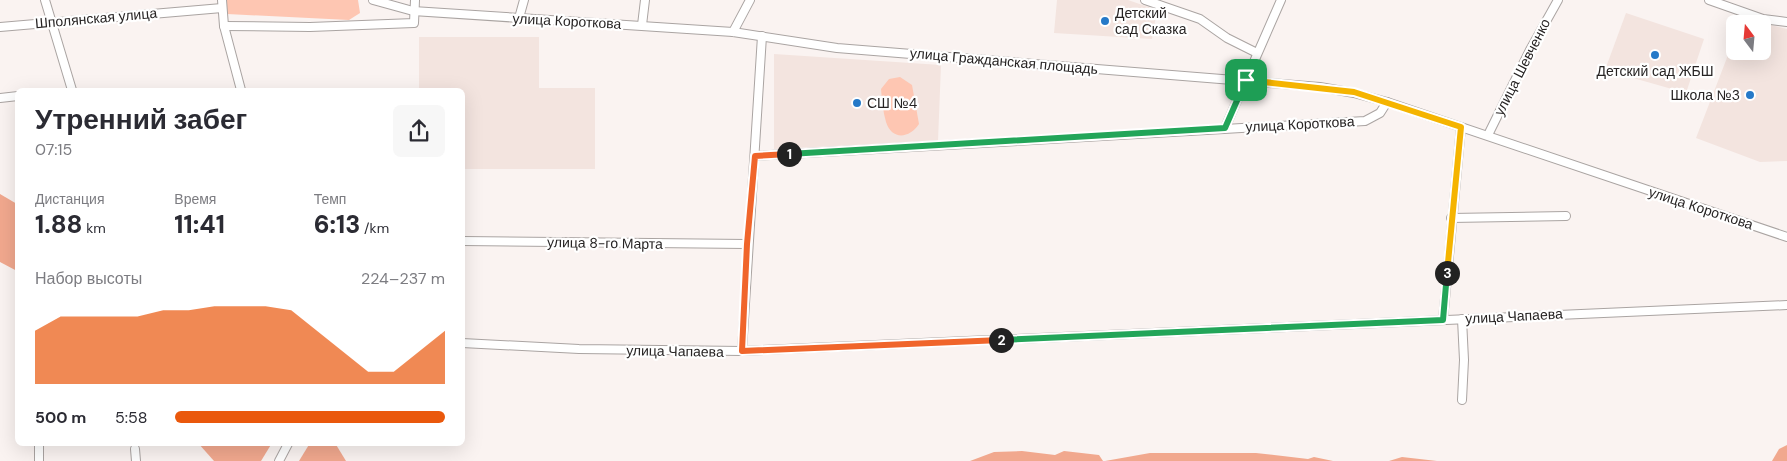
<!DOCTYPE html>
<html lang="ru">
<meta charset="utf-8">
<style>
:root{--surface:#fff;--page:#f7f7f7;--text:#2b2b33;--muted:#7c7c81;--accent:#ea580c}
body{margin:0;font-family:"DM Sans",sans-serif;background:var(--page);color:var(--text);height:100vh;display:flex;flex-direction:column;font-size:19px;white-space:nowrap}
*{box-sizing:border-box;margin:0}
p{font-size:16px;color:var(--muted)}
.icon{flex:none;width:28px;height:28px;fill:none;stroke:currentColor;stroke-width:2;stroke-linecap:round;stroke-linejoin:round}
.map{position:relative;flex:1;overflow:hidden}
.panel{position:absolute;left:15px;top:88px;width:450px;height:358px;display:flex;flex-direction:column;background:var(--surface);border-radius:8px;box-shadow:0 5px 20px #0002}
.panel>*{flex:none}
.needle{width:32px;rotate:344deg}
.controls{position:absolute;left:1726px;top:15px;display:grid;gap:10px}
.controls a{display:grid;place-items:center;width:45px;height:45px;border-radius:8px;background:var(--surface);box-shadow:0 5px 20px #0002;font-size:25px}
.pin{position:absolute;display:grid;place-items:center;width:42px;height:42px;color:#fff;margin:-21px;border-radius:10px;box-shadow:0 2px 8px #0006}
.km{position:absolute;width:25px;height:25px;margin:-12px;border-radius:50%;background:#222;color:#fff;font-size:14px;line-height:25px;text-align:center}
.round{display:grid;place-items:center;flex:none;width:52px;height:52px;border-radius:8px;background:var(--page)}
.overview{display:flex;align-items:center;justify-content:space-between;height:85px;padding:0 20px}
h1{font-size:28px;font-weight:800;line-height:38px}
.metrics{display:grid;grid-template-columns:repeat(3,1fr);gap:8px;height:85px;padding:5px 20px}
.metrics div{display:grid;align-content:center}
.metrics b{font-size:25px;font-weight:800}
.metrics small{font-size:14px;font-weight:400}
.metrics p{font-size:14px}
.chart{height:140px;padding:10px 20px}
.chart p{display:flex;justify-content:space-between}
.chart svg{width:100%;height:90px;margin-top:5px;fill:var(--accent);opacity:.7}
ul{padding:0 20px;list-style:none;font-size:16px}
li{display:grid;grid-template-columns:80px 60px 1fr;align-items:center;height:38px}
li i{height:12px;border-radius:6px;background:var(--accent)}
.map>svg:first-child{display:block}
</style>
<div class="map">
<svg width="1787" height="461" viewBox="0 0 1787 461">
<rect width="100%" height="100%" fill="#faf3f1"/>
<g fill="#f3e4df">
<path d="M1057,0h71l29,10 -5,29 -98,-6z"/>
<path d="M1626,13l78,26 -18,54 -81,-23z"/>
<path d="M1742,18l45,11v132l-27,1 -64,-24 39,-101v14h27v-27h-22z"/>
<path d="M419,37h120v51h56v81h-132l-1,-79h-43z"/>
<path d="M774,54l167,11 -3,76 -164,8z"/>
</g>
<g fill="#fec6b2">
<path d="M226,0h132l2,13 -11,7 -122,-6z"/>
<path d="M900,77l12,8 7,39c-9,14 -27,17 -33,-2 -3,-10 -4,-22 -5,-33l8,-10z"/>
</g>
<g fill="#f1a88e">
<path d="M0,194l17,10v67l-17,-9z"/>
<path d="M198,443h74l-11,18h-47z"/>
<path d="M310,443h25l11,18h-47z"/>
<path d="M1787,445v16h-15l7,-12z"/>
<path d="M1022,451l33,4 9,-4 35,4 4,6h-133l24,-9z"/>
<path d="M1150,453h106l52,6 6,-2 19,4h-228z"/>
<path d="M1402,457l35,4h-48z"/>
</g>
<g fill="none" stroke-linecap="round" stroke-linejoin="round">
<defs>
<g id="minor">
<path d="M45,0l27,90"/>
<path d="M222,0l2,26 17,64"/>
<path d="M373,0l40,11 320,21 104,16 483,39 34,6 33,9 400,135"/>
<path d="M1145,0l55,19 27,19 30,15"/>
<path d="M1709,0l54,19 24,3"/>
<path d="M519,18l5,-18"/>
<path d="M642,25l3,-25"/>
<path d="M224,26l86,1 104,-4 1,-23"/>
<path d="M0,27l222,-19"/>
<path d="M733,32l17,-32"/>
<path d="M0,98l18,-2"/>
<path d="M1225,128l56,-128"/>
<path d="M1488,135l42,-85 28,-50"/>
<path d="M755,156l610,-35 15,-8 7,-11"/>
<path d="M1451,218l115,-2"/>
<path d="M462,241l285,3"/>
<path d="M1462,319l2,41 -2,40"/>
<path d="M1443,320l18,-193"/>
<path d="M462,343l117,6 163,2 1045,-46"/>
<path d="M742,351l20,-315"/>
<path d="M39,442v19"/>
<path d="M135,449l1,12"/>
<path d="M279,461l10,-19"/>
</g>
</defs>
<use href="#minor" stroke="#aaa4a2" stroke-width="10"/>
<use href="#minor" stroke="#fff" stroke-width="8"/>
</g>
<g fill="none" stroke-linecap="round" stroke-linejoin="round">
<defs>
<path id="split-1" d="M789,154l436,-26 21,-48"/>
<path id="split-2" d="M789,154l-34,2 -8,88 -5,107 259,-11"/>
<path id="split-3" d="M1001,340l442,-20 4,-47"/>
<path id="split-4" d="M1246,80l108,12 107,35 -14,146"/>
</defs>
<use href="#split-1" stroke="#fff" stroke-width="10"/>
<use href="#split-2" stroke="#fff" stroke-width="10"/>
<use href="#split-3" stroke="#fff" stroke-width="10"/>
<use href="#split-4" stroke="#fff" stroke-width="10"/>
<use href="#split-1" stroke="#22a559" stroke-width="6"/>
<use href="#split-2" stroke="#f0652b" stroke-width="6"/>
<use href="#split-3" stroke="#22a559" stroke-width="6"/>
<use href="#split-4" stroke="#f5b400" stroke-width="6"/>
</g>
<g fill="#2579c8" stroke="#fff" stroke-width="2">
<circle cx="1105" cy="21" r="5"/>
<circle cx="1655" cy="55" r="5"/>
<circle cx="1750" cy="95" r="5"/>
<circle cx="857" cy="103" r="5"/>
</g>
<g text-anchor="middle" stroke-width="4.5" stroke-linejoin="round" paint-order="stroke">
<g font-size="14" fill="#272424" stroke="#fff" text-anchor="start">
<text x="1115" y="18">Детский<tspan x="1115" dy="16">сад Сказка</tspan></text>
<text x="1655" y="76" text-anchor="middle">Детский сад ЖБШ</text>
<text x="1740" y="100" text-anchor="end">Школа №3</text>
<text x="867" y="108">СШ №4</text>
</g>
<g font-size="14" fill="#272424" stroke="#fff">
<text transform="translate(96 18) rotate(-5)" y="5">Шполянская улица</text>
<text transform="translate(567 21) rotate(3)" y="5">улица Короткова</text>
<text transform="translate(1004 61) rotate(5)" y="5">улица Гражданская площадь</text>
<text transform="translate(1522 67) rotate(-63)" y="5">улица Шевченко</text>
<text transform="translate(1300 124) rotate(-3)" y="5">улица Короткова</text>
<text transform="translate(1701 208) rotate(18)" y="5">улица Короткова</text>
<text transform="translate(605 243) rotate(1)" y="5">улица 8-го Марта</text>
<text transform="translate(1514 316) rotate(-3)" y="5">улица Чапаева</text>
<text transform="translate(675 351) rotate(1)" y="5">улица Чапаева</text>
</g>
</g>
</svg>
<div class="controls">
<a><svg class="needle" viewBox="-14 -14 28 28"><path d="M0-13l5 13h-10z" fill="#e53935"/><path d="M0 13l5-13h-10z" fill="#7c7c81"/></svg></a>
</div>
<div class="pin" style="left:1246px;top:80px;background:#1e9e55"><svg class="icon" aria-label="arrive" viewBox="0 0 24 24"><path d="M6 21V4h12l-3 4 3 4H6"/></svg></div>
<b class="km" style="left:789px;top:154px">1</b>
<b class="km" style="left:1001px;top:340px">2</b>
<b class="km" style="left:1447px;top:273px">3</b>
<section class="panel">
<div class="overview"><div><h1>Утренний забег</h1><p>07:15</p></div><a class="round"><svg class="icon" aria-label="share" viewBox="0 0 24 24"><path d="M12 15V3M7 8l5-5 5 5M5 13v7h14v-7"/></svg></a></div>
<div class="metrics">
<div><p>Дистанция</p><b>1.88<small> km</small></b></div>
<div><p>Время</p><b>11:41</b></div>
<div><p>Темп</p><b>6:13<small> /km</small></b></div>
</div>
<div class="chart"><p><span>Набор высоты</span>224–237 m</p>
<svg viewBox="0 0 160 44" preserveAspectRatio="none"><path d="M0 44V18L10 11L20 11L30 11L40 11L50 8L60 8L70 6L80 6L90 6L100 8L110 18L120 28L130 38L140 38L150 28L160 18V44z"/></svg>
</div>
<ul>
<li><b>500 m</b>5:58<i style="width:100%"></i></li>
</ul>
</section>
</div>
